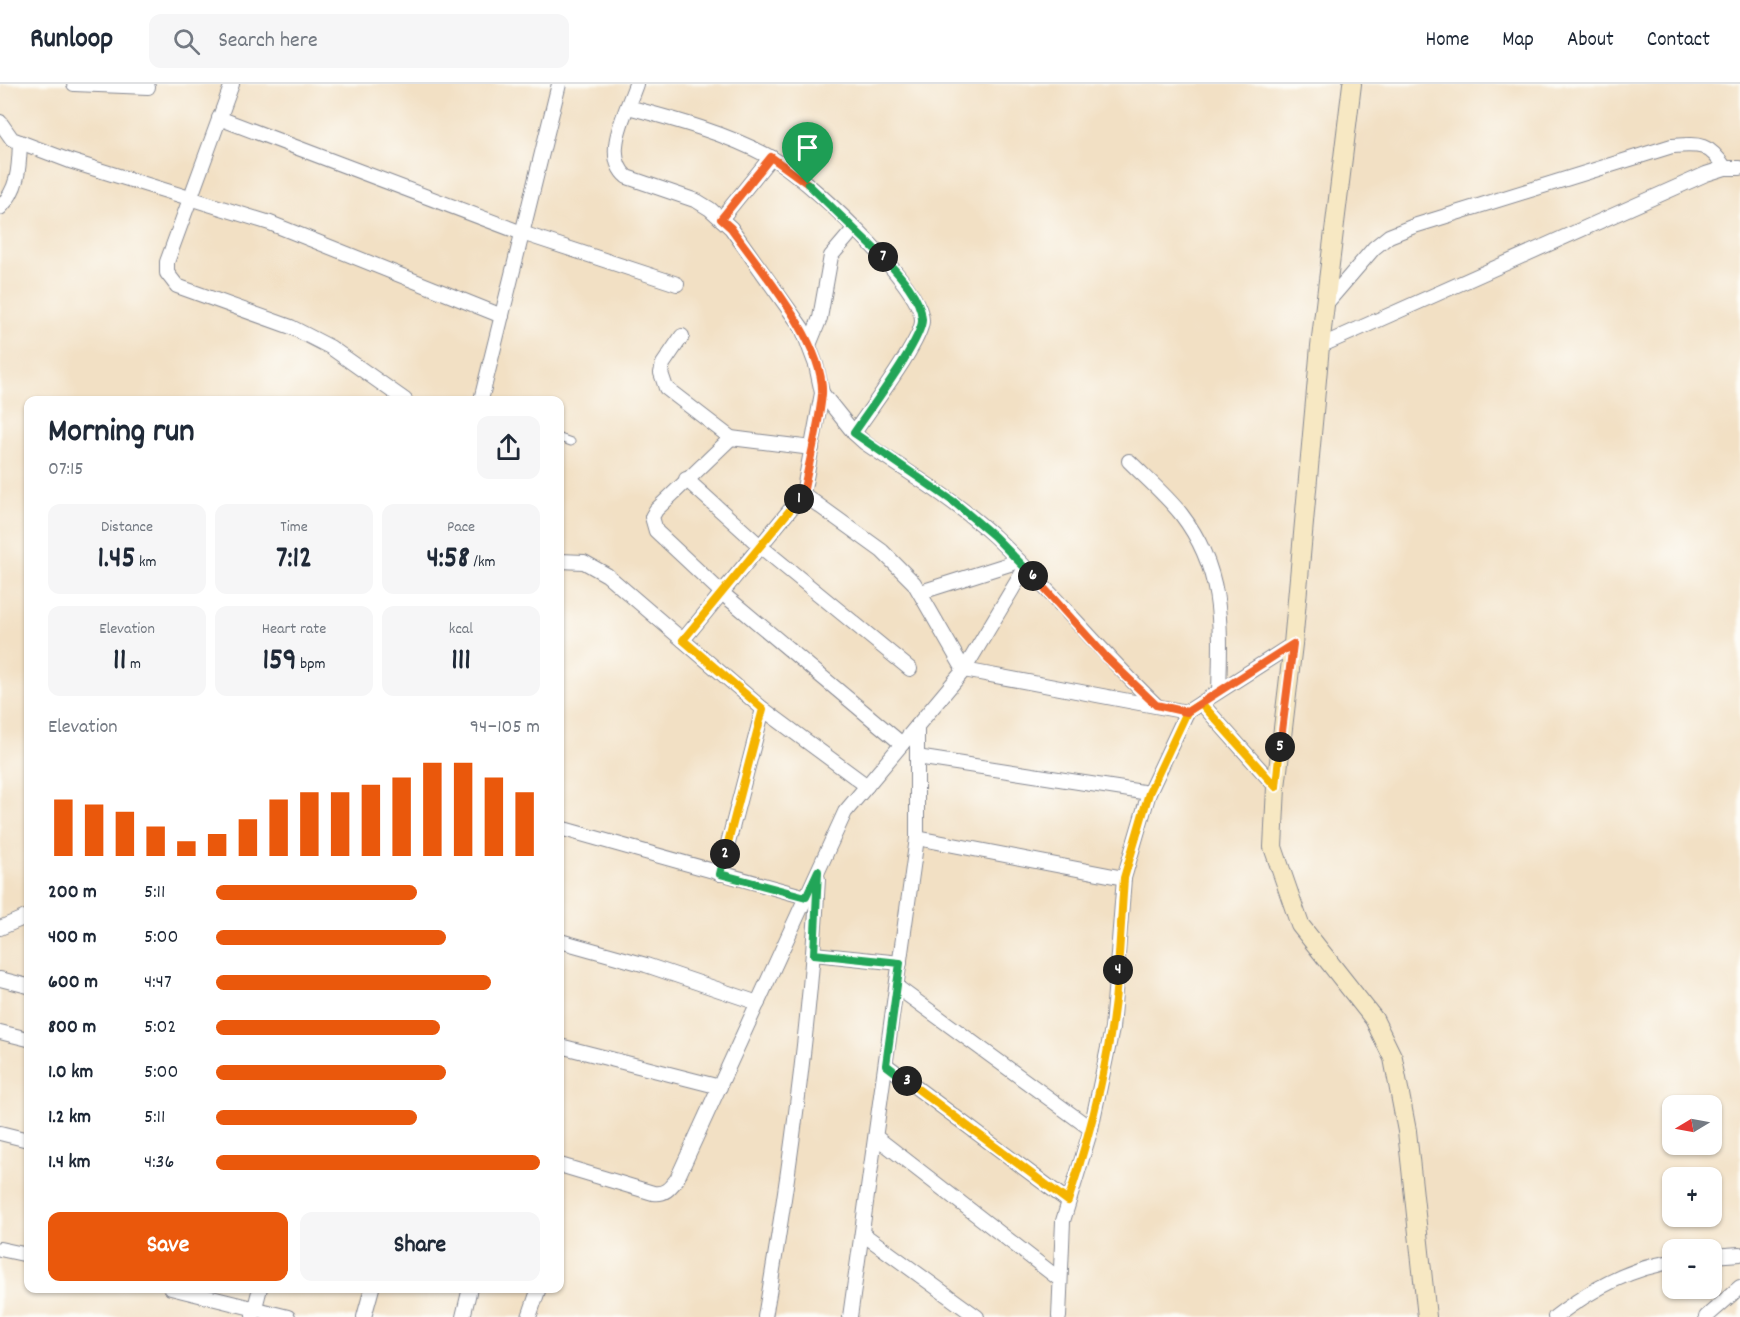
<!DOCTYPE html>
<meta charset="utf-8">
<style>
:root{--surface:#fff;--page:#f6f6f7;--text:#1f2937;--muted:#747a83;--line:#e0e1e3;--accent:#ea580c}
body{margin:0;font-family:Dekko,sans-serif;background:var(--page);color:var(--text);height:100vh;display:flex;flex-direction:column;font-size:22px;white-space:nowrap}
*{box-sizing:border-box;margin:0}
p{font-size:20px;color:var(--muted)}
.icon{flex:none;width:33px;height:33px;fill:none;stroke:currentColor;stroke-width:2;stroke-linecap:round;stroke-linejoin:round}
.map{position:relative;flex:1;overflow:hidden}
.drawer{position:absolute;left:24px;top:312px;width:540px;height:897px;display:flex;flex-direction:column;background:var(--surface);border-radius:12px;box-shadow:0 2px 4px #0004}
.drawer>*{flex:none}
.needle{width:39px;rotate:260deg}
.controls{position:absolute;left:1662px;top:1011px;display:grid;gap:12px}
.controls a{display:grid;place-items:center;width:60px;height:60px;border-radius:12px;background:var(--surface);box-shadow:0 2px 4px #0004;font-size:30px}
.pin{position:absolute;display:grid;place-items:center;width:51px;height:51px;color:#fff;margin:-62px -26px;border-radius:50% 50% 50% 0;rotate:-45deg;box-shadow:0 0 6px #0007}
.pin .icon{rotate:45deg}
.km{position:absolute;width:30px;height:30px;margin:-15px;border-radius:50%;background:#222;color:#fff;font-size:16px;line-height:30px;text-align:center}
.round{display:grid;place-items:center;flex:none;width:63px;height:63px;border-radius:12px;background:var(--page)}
.head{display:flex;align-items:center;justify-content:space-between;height:102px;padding:0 24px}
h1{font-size:33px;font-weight:700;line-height:45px}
.metrics{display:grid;grid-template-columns:repeat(3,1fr);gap:9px;height:102px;padding:6px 24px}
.metrics div{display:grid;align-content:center;border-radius:12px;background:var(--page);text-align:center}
.metrics b{font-size:30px;font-weight:700}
.metrics small{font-size:16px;font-weight:400}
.metrics p{font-size:16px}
.chart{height:168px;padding:12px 24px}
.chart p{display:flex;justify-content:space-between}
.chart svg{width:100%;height:108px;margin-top:6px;stroke:var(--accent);stroke-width:6}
.button{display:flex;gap:12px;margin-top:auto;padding:12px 24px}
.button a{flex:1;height:69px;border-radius:12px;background:var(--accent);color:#fff;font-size:24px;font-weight:700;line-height:69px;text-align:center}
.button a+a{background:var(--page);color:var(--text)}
ul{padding:0 24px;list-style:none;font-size:20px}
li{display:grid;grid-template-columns:96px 72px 1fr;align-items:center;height:45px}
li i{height:15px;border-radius:8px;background:var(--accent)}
header{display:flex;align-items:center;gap:36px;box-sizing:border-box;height:84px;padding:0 30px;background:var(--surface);border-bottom:2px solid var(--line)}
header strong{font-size:28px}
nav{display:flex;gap:33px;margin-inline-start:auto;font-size:21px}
.search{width:420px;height:54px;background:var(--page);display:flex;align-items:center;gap:15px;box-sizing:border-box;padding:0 21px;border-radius:12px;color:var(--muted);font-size:22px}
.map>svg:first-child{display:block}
</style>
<header>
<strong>Runloop</strong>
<div class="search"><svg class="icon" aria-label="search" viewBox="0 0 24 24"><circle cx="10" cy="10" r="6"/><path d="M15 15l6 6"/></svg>Search here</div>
<nav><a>Home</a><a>Map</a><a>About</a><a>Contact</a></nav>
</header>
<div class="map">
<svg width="1740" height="1233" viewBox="0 0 1740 1233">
<rect width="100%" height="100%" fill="#fdfcf7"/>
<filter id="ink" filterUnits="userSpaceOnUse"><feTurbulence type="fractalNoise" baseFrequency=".0167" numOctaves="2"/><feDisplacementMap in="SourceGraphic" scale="12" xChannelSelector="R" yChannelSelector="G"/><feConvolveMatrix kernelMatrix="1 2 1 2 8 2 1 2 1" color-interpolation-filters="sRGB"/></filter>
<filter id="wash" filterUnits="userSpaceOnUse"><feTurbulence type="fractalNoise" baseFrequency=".008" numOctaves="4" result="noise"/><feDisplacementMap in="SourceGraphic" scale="24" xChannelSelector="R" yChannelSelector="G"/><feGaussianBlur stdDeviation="1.35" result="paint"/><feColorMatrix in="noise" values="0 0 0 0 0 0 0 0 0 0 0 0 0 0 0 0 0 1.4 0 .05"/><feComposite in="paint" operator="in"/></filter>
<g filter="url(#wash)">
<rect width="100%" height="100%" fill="#f2e0c4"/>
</g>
<g filter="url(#ink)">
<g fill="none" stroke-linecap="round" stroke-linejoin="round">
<defs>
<path id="lane" d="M560,354l11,4"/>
<g id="street">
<path d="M74,0l74,3"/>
<path d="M232,0l-65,178v11l10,13 114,41 39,20 75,53"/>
<path d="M628,23c49,13 97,26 142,50 33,17 153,128 152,164 0,20 -55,92 -68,112"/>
<path d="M219,34l303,115 155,51"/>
<path d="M0,38l12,17 58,22 200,62 232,93"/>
<path d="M0,124c19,-20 19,-40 20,-66"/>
<path d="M721,135l50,-62"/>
<path d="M1325,221l49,-57 15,-12 25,-10 258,-80c28,-2 37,-3 53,22"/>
<path d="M682,252l-19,28 -2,9 5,15 65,50 81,10"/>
<path d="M809,261l11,-27 11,-62 23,-27"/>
<path d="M1320,262l386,-172 19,-6h15"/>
<path d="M822,309l32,40 11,10c44,30 90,57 130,94 56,53 105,114 161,168"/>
<path d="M481,316l78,-316"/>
<path d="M731,354l-75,72 -4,7 4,14 66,62 180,151"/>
<path d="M1129,377c17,17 37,34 52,53 43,56 40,110 38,177"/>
<path d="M686,395l74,67 150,123"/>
<path d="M560,477l24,1 23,13 156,134"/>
<path d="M1025,484l-61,102 223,42 -38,81 -25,85 -12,151 -21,100 -28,92 -4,96"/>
<path d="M921,508l98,-31"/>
<path d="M683,556l120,-146"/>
<path d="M1201,619l75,84"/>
<path d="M1187,628l106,-68"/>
<path d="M917,642v112"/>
<path d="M917,673l232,36"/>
<path d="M560,744l246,69"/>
<path d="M720,790l43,-165 104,77"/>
<path d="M0,844l28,-12"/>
<path d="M560,857l86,24 112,38"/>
<path d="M814,870l86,9"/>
<path d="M0,895l28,7"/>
<path d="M897,903l194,142"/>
<path d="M0,948l28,7"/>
<path d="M560,962l160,41"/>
<path d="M886,981l182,136"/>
<path d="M0,1049l28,7"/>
<path d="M876,1053l183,142"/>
<path d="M560,1081l93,28c12,2 17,-5 24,-14l168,-367 119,-142 -50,-87 -32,-32 -79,-57 19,-101 -6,-28 -14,-37 -71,-100 -21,-19 -13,-8 -70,-24c-26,-22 0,-66 9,-93"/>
<path d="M863,1150l114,83"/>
<path d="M0,1165l28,6"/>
<path d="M1712,1172l28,-2"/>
<path d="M171,1204l117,29"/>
<path d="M253,1231l7,-27"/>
<path d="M364,1233l8,-29"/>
<path d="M463,1233l7,-29"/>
<path d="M529,1233l10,-29"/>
<path d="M765,1233c25,-145 45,-291 53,-438"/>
<path d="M850,1233l67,-479 207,40"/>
<path d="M1555,1233c34,-26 74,-49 117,-55"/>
<path d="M1706,1233l34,-30"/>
</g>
<path id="secondary" d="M1352,0l-32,262 -27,298 -17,143 -3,60 27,78 74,94 19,39 14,73 20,186"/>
</defs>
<use href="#lane" stroke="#868891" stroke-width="9"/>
<use href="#street" stroke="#868891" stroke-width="16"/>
<use href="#secondary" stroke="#868891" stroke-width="20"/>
<use href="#lane" stroke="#fff" stroke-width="7"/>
<use href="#street" stroke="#fff" stroke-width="14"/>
<use href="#secondary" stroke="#f7e8c3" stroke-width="18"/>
</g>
</g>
<g fill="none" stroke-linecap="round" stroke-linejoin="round" filter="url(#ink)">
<defs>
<path id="split-1" d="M799,415l4,-5c6,-33 16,-67 19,-100 3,-50 -62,-125 -91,-166l-10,-9 50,-62 37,27"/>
<path id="split-2" d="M725,770l38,-145 -80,-69 116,-141"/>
<path id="split-3" d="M725,770l-5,20 86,23 12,-26 -4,83 86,9 -14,102 21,16"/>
<path id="split-4" d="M907,997l161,120c25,-76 44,-151 50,-231"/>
<path id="split-5" d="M1118,886l6,-92 25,-85 38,-81 14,-9 75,84 4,-40"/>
<path id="split-6" d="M1033,492l73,81 50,48 31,7 106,-68 -13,103"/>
<path id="split-7" d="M883,173c15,16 38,40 39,62 2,19 -55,94 -68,114l100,69 40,34 39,40"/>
<path id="split-8" d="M808,100l75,73"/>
</defs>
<use href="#split-1" stroke="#fff" stroke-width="12"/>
<use href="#split-2" stroke="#fff" stroke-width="12"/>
<use href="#split-3" stroke="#fff" stroke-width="12"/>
<use href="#split-4" stroke="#fff" stroke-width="12"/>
<use href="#split-5" stroke="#fff" stroke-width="12"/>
<use href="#split-6" stroke="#fff" stroke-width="12"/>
<use href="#split-7" stroke="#fff" stroke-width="12"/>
<use href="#split-8" stroke="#fff" stroke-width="12"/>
<use href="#split-1" stroke="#f0652b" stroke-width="8"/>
<use href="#split-2" stroke="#f5b400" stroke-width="8"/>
<use href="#split-3" stroke="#22a559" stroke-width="8"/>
<use href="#split-4" stroke="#f5b400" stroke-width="8"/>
<use href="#split-5" stroke="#f5b400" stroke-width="8"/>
<use href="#split-6" stroke="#f0652b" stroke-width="8"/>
<use href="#split-7" stroke="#22a559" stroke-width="8"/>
<use href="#split-8" stroke="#22a559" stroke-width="8"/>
</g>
</svg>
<div class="controls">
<a><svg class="needle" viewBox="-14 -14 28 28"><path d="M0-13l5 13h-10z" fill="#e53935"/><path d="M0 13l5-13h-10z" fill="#747a83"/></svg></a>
<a>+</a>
<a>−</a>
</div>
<div class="pin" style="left:808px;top:100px;background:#1e9e55"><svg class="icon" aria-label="arrive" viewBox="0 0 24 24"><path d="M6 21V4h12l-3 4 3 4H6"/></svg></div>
<b class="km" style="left:799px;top:415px">1</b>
<b class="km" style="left:725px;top:770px">2</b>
<b class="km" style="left:907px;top:997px">3</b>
<b class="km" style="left:1118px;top:886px">4</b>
<b class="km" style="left:1280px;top:663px">5</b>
<b class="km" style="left:1033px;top:492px">6</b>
<b class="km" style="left:883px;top:173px">7</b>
<section class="drawer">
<div class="head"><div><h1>Morning run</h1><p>07:15</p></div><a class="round"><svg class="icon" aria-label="share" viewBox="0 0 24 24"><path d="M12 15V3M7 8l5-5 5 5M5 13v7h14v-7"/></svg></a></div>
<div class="metrics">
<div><p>Distance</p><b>1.45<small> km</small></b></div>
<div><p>Time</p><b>7:12</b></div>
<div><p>Pace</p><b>4:58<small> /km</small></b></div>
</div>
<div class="metrics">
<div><p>Elevation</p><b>11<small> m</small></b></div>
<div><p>Heart rate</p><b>159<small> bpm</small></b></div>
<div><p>kcal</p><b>111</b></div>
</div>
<div class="chart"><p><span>Elevation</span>94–105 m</p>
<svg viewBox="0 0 160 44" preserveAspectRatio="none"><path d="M5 44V21M15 44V23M25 44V26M35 44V32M45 44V38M55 44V35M65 44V29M75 44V21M85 44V18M95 44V18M105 44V15M115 44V12M125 44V6M135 44V6M145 44V12M155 44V18"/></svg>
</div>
<ul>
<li><b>200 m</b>5:11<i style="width:62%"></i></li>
<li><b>400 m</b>5:00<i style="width:71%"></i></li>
<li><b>600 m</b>4:47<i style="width:85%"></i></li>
<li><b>800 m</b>5:02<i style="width:69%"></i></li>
<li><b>1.0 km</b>5:00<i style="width:71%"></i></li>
<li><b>1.2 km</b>5:11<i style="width:62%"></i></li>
<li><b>1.4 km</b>4:36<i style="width:100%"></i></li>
</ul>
<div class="button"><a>Save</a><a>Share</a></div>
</section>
</div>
